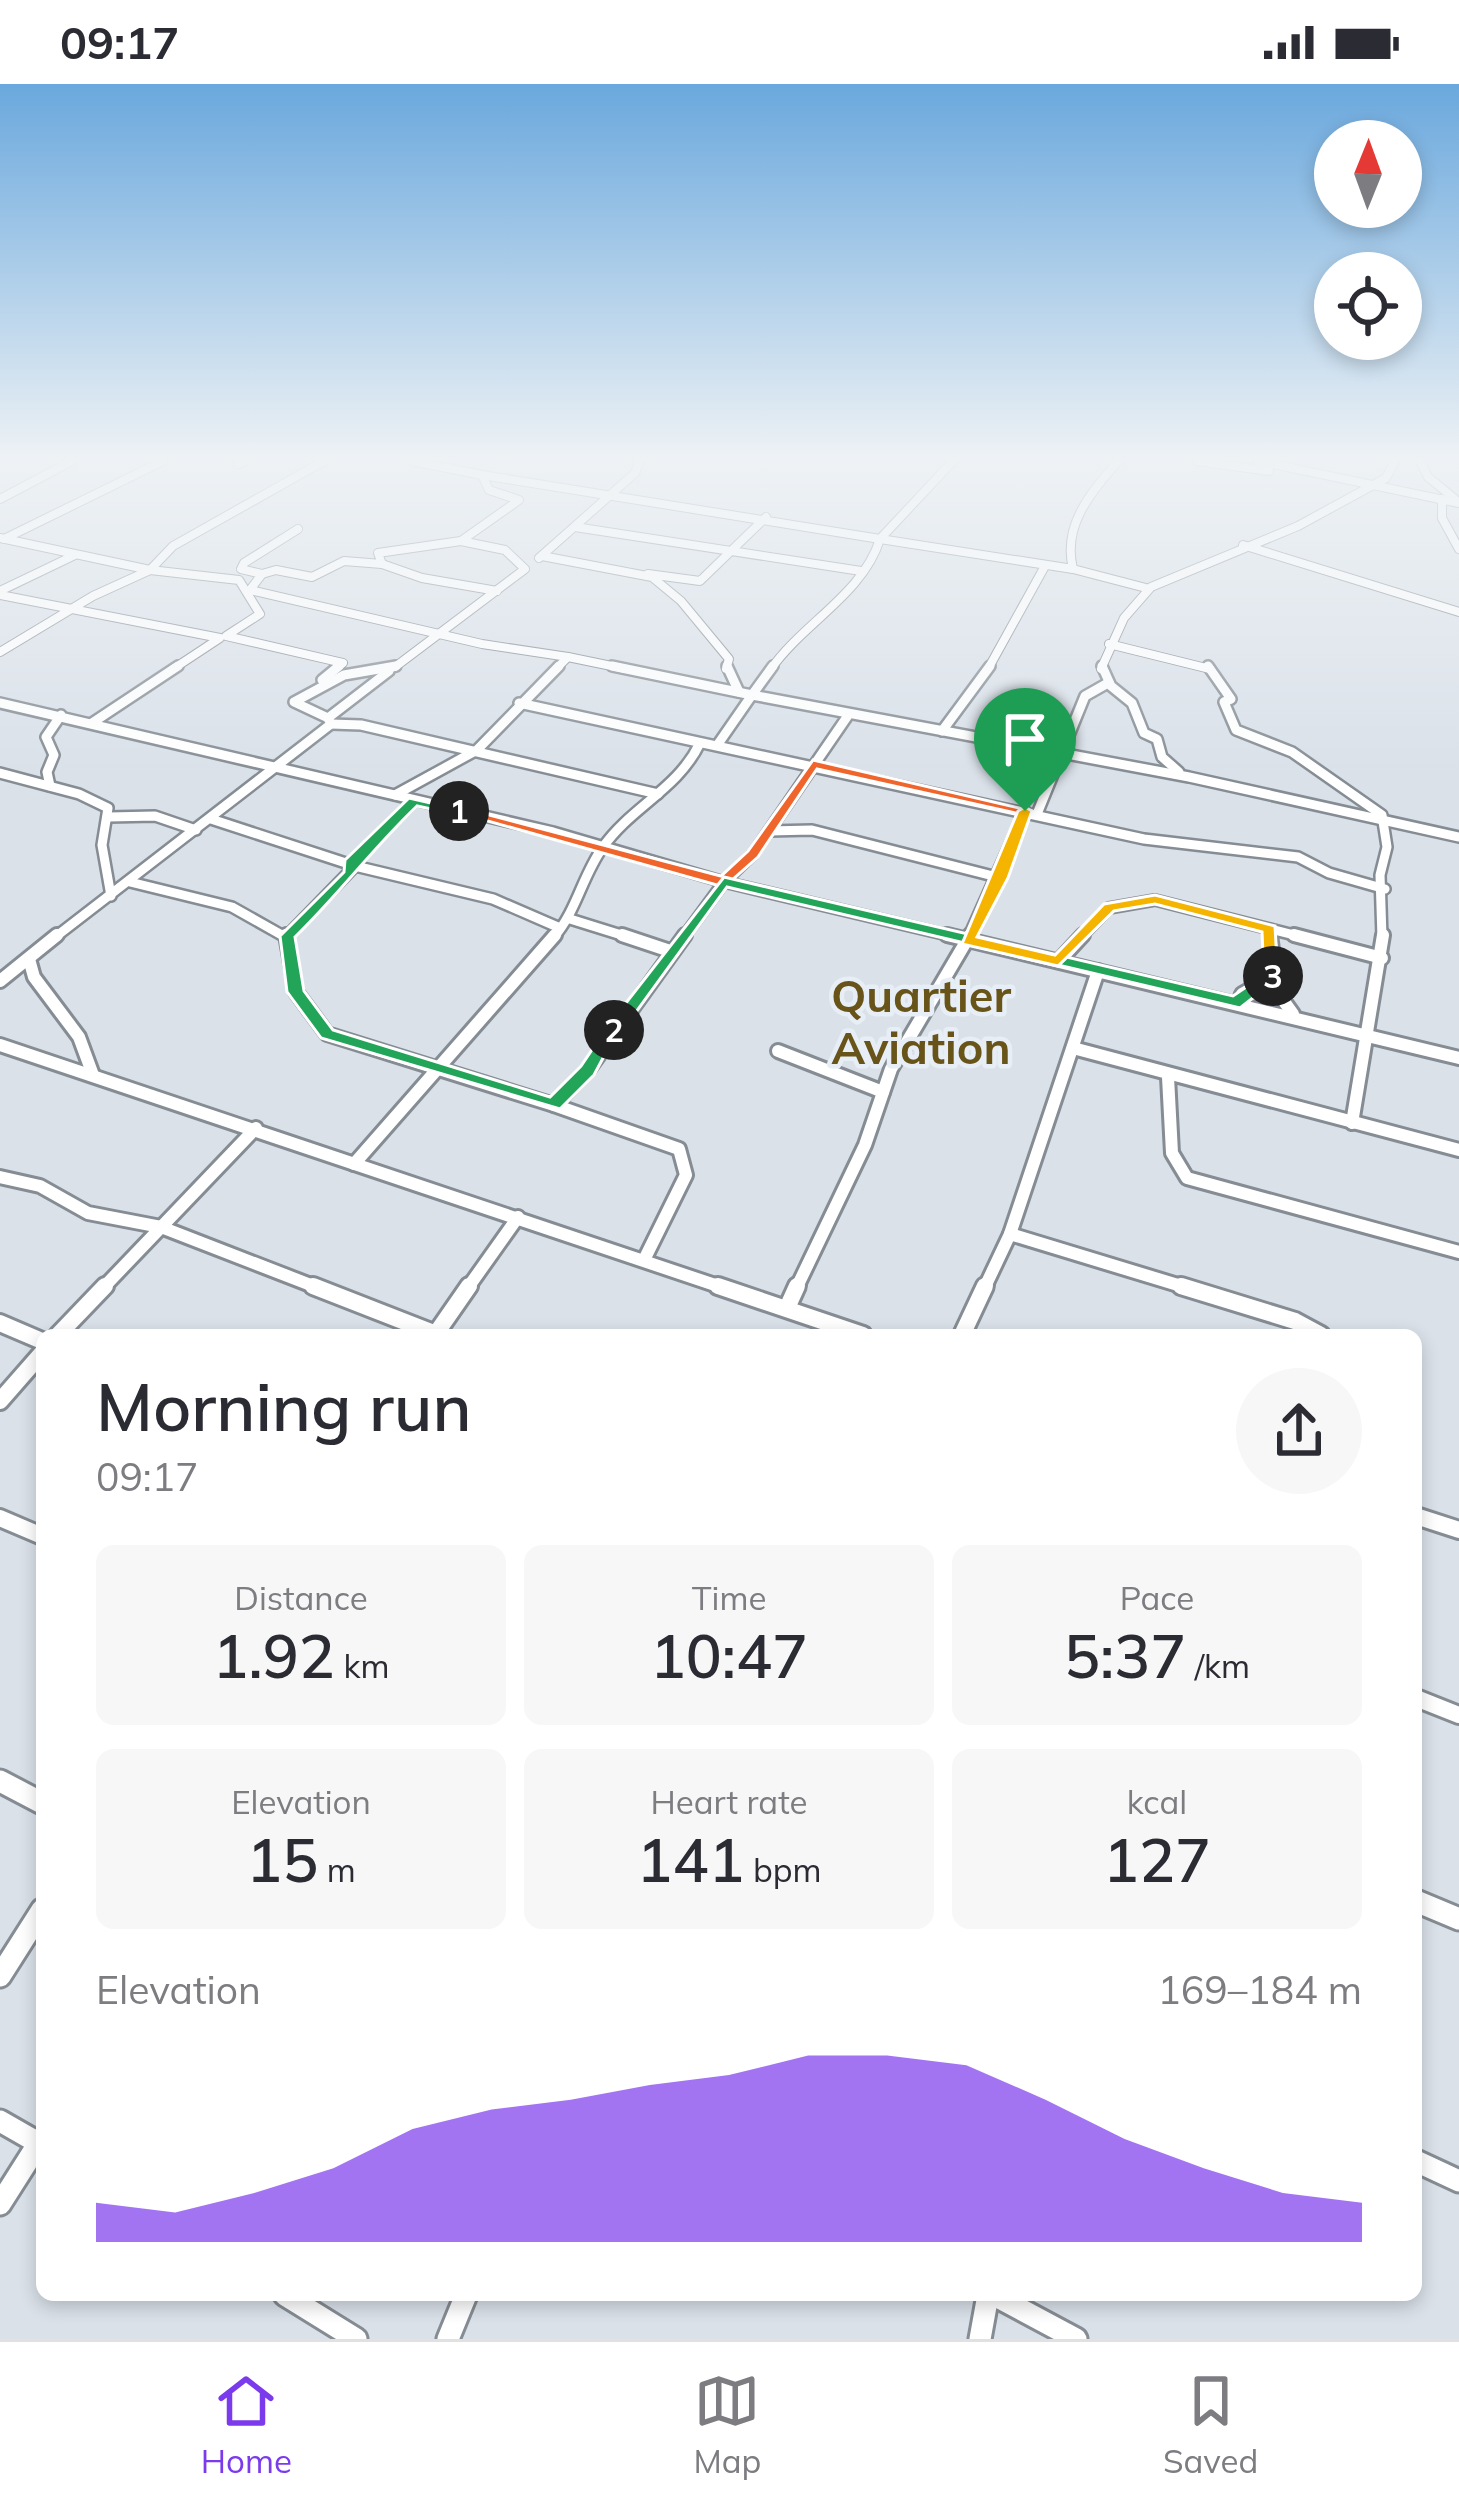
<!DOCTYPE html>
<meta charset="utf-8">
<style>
:root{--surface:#fff;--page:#f7f7f7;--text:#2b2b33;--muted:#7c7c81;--line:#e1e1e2;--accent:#7c3aed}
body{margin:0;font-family:Mulish,sans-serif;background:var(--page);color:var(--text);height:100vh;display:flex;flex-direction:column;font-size:45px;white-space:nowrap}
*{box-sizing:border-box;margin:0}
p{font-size:39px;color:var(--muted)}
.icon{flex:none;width:66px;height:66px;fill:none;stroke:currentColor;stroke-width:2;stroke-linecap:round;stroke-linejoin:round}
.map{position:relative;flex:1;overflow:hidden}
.side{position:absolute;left:36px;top:1245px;width:1386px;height:972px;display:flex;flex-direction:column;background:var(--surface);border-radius:18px;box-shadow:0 6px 18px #0003}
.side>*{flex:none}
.needle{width:78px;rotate:1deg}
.tools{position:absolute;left:1314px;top:36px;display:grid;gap:24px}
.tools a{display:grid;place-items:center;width:108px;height:108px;border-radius:50%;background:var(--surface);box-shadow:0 6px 18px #0003;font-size:60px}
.pin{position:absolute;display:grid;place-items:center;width:102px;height:102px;color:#fff;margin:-123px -51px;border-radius:50% 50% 50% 0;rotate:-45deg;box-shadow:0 0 12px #0007}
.pin .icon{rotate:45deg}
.km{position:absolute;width:60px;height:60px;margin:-30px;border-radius:50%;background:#222;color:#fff;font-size:33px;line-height:60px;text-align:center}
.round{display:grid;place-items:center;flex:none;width:126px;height:126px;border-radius:63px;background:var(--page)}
.overview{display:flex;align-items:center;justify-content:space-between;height:204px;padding:0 60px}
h1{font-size:66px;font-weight:600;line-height:90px}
.figures{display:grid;grid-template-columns:repeat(3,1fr);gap:18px;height:204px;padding:12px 60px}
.figures div{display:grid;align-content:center;border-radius:18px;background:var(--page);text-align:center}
.figures b{font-size:60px;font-weight:600}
.figures small{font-size:33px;font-weight:400}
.figures p{font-size:33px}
.chart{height:336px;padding:24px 60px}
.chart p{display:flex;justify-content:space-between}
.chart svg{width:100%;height:216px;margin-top:12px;fill:var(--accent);opacity:.7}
.status{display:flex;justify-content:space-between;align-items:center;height:84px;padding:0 60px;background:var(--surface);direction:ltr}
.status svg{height:33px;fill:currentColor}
.dock{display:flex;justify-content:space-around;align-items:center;height:168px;border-top:3px solid var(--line);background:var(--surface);font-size:33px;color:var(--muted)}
.dock a{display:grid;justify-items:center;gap:6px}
.dock .current{color:var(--accent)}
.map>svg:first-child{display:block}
</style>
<div class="status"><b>09:17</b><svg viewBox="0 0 49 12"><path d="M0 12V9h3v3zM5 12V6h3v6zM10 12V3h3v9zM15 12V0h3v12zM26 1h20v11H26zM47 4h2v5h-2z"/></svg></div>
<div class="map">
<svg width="1459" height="2255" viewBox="0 0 1459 2255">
<rect width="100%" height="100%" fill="#dae1e9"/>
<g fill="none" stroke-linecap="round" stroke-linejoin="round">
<defs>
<g id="street-far4">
<path d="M1118,377c-27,32 -56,64 -45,108l73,19"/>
<path d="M1197,377l72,10"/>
<path d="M1258,377l201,42"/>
<path d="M1420,377l8,16 27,22"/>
<path d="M238,380l7,-3"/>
<path d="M482,391l398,64 73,-78"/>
<path d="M0,415l72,-38"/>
<path d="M1442,415v19l17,31"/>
<path d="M575,443l286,44"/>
<path d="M298,445l-54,34 -3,6 21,5 -12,16 232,54 86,13 -12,12"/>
<path d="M0,454l150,32 89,10 21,34 -34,22 117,27 -7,6"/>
<path d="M4,455l159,-78"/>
<path d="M1243,461l216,67"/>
<path d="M542,472l110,21 29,24 48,58 -3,10"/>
<path d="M539,474l96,-85 5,-12"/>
<path d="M382,480l40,14 75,13"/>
<path d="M262,490l14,-4 36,7 32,-16 38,3 -4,-11 83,-12"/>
<path d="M648,490l52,7 66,-64"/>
<path d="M0,507l75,-36"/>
<path d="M0,511l220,43 -47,31"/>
<path d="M1109,560l101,25"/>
<path d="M0,568l93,-56 57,-26 23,-24 151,-85"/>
<path d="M568,573l58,12"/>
<path d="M382,585l13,-2 130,-98 -20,-19 -44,-9 58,-41 -30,-10 -7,-15 -70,-14"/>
<path d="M771,585c32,-46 92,-75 109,-130l193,30"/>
<path d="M988,585l57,-103"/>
<path d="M1101,585l23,-51 27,-31 147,-61 88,-48 9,-17"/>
</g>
<g id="street-far3">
<path d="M612,582l140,29 -34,49"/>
<path d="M727,582l12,26"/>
<path d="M773,582l-21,29 437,82 270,60"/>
<path d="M1102,582l9,20 21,17 12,30 13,6 5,18 17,15"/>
<path d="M1208,582l23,33 -7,3 12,28 56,22 90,63 5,32 -7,28 2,63"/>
<path d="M322,596l17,-14"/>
<path d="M0,619l553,129 171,50 236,56"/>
<path d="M519,619l625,136 154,18 31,16 56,16"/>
<path d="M328,634l-34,-16 50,-27 52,-9"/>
<path d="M92,639l86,-57"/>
<path d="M331,640l30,1 297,69"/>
<path d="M942,647l48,-65"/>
<path d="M0,689l79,21 29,14 -6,37 9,51"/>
<path d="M50,702l-3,-14 7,-17 -8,-18 15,-22"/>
<path d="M395,711l82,-45 82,-84"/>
<path d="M1037,730l48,-118 23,-13"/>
<path d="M109,733l46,-1 41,14"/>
<path d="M211,735l144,47 -68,70"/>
<path d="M769,747l43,-1 189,48"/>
<path d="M350,779l64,-62"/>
<path d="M355,782l138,33 67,29"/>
<path d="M130,798l102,25 55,31"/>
<path d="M570,835l61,19"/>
<path d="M1269,845l1,9"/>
<path d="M54,854l277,-214 -3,-6 61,-47"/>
<path d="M553,854c24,-27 29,-62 50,-91 28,-40 75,-58 97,-104"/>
<path d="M683,854l41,-56 29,-28 96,-140"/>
<path d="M968,854l57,-127"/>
<path d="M1080,854l29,-30 46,-8 151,38"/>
</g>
<g id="street-far2">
<path d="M286,851l10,57 31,42 227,71"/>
<path d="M622,851l48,16"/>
<path d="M947,851l512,123"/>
<path d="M1270,851l8,58 15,21"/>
<path d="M1294,851l88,23"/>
<path d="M29,875l5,18 45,60 14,38"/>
<path d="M1059,877l24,-26"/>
<path d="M0,897l57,-46"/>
<path d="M1239,919l3,-9 34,-19"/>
<path d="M0,961l727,244"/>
<path d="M1073,964l386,102"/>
<path d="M778,967l105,41"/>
<path d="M1168,993l4,76 15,25 272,74"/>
<path d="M1352,1039l31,-188"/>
<path d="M354,1080l201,-229"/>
<path d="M0,1093l40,9 48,27 73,14 160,62"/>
<path d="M1010,1150l181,55"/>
<path d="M644,1176l42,-85 -7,-26 -125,-44 34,-35 97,-135"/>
<path d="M102,1205l154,-161"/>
<path d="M467,1205l51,-72"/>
<path d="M796,1205l69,-144 26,-76 79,-134"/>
<path d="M984,1205l26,-55 88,-263"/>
</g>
<g id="street-far1">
<path d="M313,1202l123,48"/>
<path d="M718,1202l145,49"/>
<path d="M1181,1202l114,35 26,14"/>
<path d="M787,1224l10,-22"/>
<path d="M0,1239l42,18"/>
<path d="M58,1251l47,-49"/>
<path d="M435,1251l34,-49"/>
<path d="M962,1251l23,-49"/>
<path d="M0,1317l42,-48"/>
<path d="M1416,1432l43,14"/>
<path d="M0,1434l42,18"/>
<path d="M1416,1614l43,17"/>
</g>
<g id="street">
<path d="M0,1697l42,22"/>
<path d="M1416,1817l43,18"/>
<path d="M0,1892l42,-66"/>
<path d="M0,2037l42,24"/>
<path d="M1416,2077l43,20"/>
<path d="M0,2120l42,-66"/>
<path d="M285,2211l71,44"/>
<path d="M994,2211l82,44"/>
<path d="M448,2255l18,-44"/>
<path d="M980,2255l8,-44"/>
</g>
</defs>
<use href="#street-far4" stroke="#858c93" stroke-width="10"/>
<use href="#street-far3" stroke="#858c93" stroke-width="14"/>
<use href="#street-far2" stroke="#858c93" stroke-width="18"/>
<use href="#street-far1" stroke="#858c93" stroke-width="22"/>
<use href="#street" stroke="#858c93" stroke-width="27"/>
<use href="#street-far4" stroke="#fff" stroke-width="8"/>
<use href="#street-far3" stroke="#fff" stroke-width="9"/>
<use href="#street-far2" stroke="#fff" stroke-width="12"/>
<use href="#street-far1" stroke="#fff" stroke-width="16"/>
<use href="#street" stroke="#fff" stroke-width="21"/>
</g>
<linearGradient id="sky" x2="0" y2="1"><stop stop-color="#6aa8dd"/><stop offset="0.54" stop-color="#eef2f5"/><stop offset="1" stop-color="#eef2f5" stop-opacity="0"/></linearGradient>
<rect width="1459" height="692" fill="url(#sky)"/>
<path fill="#f0652b" stroke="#fff" stroke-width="3" d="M813,676l219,51 -7,4 -208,-46 -59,88 -34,30 -272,-76 7,-4 262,69 27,-25z"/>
<path fill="#22a559" stroke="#fff" stroke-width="3" d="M409,714l57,13 -7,4 -42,-9c-46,44 -75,85 -122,131l9,54 29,39 217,67 31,-31 27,-40h12l-26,49 -34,34 -239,-71 -34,-46 -7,-56 64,-64 1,-12z"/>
<path fill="#22a559" stroke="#fff" stroke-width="3" d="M724,793l509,119 34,-23 14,3 -41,32 -513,-121 -107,147h-12v-8z"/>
<path fill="#f5b400" stroke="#fff" stroke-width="3" d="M1025,723l7,4 -24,67 -31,59 78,18 49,-51 51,-9 120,31 3,54 -14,-4 -2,-44 -107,-28 -41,7 -56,55 -96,-22 56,-133z"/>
<g text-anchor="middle" stroke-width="9" stroke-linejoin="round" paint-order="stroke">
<g font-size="45" font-weight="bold" fill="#685419" stroke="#e7eef6">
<text x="921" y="928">Quartier<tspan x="921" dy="52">Aviation</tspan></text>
</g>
</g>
</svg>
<div class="tools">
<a><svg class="needle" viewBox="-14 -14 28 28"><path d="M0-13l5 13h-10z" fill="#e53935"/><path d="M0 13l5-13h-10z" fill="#7c7c81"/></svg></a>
<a><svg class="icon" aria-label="locate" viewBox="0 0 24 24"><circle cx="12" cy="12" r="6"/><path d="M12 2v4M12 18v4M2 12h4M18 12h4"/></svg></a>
</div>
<div class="pin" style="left:1025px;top:727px;background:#1e9e55"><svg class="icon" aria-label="arrive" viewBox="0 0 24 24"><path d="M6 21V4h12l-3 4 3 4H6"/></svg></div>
<b class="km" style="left:459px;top:727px">1</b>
<b class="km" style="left:614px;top:946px">2</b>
<b class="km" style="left:1273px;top:892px">3</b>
<section class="side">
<div class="overview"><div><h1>Morning run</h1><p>09:17</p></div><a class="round"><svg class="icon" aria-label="share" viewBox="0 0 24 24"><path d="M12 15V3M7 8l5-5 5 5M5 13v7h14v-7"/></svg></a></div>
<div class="figures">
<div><p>Distance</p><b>1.92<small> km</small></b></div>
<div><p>Time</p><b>10:47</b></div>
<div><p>Pace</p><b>5:37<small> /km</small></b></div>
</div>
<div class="figures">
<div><p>Elevation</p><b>15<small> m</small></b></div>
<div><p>Heart rate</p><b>141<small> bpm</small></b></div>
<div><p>kcal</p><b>127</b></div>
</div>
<div class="chart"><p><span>Elevation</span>169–184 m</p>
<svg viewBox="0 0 160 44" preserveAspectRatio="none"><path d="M0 44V36L10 38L20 34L30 29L40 21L50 17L60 15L70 12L80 10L90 6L100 6L110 8L120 15L130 23L140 29L150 34L160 36V44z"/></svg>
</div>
</section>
</div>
<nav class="dock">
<a class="current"><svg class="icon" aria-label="home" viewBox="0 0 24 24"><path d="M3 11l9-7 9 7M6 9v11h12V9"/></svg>Home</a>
<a><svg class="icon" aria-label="map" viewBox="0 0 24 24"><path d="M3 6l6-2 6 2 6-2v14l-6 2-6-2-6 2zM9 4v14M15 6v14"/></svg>Map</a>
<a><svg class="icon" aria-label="saved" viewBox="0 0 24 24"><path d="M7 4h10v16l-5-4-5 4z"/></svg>Saved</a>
</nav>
